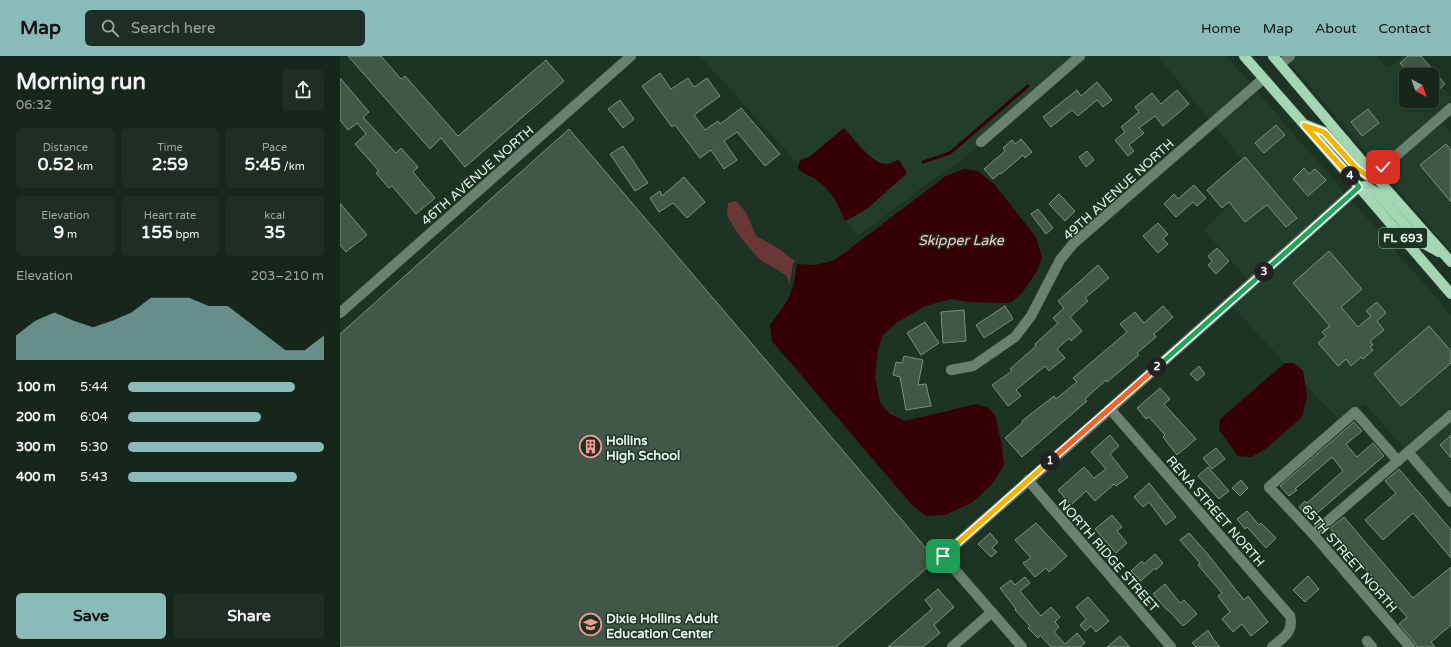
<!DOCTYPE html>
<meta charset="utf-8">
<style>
:root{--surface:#16261b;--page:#1f2e24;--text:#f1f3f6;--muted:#9ea5a3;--line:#35433a;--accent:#8bbbb9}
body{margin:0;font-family:"Varela Round",sans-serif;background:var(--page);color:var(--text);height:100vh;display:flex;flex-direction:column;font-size:15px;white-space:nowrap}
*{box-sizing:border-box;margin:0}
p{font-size:13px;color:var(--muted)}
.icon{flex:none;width:22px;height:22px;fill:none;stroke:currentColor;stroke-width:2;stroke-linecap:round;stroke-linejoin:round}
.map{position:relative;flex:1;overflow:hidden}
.drawer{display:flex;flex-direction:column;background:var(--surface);width:340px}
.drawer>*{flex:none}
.needle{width:26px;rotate:139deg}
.buttons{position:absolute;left:1059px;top:12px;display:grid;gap:8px}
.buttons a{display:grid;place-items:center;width:40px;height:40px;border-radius:6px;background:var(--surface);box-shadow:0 4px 16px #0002,0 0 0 1px var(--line);font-size:20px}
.pin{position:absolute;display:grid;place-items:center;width:34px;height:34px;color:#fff;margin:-17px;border-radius:8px;box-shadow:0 2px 6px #0006}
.km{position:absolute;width:20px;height:20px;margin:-10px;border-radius:50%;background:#222;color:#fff;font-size:11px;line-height:20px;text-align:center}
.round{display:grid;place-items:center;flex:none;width:42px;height:42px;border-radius:6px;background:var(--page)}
.head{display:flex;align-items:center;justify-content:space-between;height:68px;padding:0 16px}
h1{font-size:22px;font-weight:700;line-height:30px}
.metrics{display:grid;grid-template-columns:repeat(3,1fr);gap:6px;height:68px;padding:4px 16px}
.metrics div{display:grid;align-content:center;border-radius:6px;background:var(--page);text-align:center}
.metrics b{font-size:17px;font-weight:700}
.metrics small{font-size:11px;font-weight:400}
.metrics p{font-size:11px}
.chart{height:112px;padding:8px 16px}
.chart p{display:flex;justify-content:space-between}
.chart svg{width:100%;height:72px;margin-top:4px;fill:var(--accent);opacity:.7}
.action{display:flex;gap:8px;margin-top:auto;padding:8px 16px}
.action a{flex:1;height:46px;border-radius:6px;background:var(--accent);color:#111;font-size:16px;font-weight:700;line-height:46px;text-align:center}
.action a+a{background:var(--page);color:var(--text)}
ul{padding:0 16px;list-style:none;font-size:13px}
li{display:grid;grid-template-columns:64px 48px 1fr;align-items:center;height:30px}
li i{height:10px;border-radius:5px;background:var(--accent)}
header{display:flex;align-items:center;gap:24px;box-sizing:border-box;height:56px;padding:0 20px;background:var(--accent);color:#111}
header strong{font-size:19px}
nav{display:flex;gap:22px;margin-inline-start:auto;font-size:14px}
.search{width:280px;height:36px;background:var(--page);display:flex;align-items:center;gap:10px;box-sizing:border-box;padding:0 14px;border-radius:6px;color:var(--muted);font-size:15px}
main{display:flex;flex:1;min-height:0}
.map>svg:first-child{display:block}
</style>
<header>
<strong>Map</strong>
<div class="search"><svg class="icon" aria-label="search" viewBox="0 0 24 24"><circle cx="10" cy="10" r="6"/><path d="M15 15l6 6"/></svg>Search here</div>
<nav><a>Home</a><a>Map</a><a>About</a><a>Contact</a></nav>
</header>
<main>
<section class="drawer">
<div class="head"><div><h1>Morning run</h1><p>06:32</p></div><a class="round"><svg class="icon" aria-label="share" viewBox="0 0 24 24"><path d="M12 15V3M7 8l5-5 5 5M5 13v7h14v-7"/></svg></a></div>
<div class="metrics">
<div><p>Distance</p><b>0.52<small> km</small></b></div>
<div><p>Time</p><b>2:59</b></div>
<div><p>Pace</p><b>5:45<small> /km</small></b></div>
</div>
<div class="metrics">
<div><p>Elevation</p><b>9<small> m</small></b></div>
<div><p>Heart rate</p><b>155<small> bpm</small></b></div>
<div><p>kcal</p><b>35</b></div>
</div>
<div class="chart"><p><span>Elevation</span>203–210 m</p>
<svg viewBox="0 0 160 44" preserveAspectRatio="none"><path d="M0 44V29L10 20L20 15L30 20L40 24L50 20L60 15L70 6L80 6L90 6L100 11L110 11L120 20L130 29L140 38L150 38L160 29V44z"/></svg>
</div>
<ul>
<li><b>100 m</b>5:44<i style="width:85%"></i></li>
<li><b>200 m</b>6:04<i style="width:68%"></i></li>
<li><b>300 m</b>5:30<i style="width:100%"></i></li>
<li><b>400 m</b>5:43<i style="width:86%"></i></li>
</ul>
<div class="action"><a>Save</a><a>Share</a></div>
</section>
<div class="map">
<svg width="1111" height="591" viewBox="0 0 1111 591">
<rect width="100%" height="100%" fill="#1d3324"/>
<g fill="#223e2b" fill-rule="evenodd">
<path d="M360,0h372l-98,85 4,5 -27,22 -8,4 -85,64 -13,-15 22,-12 40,-36 -8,-13 -11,4 -9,-1 -11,-9 -24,-26 -35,29 -9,3 -1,5z"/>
<path d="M818,0h68l24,27 -41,36z"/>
<path d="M958,0h78l11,12 15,-12h16l33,41v4l-74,64 -87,-102zM1066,19h26v26h-26z"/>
<path d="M917,36l88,101 -98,86 -43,-49 52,-54 -40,-49z"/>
<path d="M1102,67l9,10v119l-67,-79z"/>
<path d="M1012,145l99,114v92l-46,41 -40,-44 -7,4 -4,-3 -16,14 -33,-35 -2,-13 -9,-8h-9l-52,-56z"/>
<path d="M1111,366v73l-35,-42z"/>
</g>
<path fill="#693836" d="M396,145l10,11 10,24 22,12 17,13 -2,2 -4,22 -2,-9 -28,-17 -13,-15 -10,-13 -9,-16 1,-12z"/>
<g fill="#360105">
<path d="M504,72c9,10 28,37 43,36 4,0 8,-3 12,-4l8,13 -40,36 -22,12c-6,-15 -12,-29 -26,-39 -6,-6 -15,-7 -21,-14l2,-8 9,-3z"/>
<path d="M624,113l14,2 16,13 42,53 6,21 -5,13 -15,22 -12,10 -43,-1 -16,-3 -26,7 -29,17 -13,12 -5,14 -3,28 5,25 10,12 15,7 71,-17 13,4 6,7 6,26 3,24 -12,19 -19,18 -28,13 -19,1 -14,-11 -140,-164 -2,-16 18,-25 6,-17 3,-19 19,1 19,-5 111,-84z"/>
<path d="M945,307h9l9,8 4,26 -5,20 -38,33 -13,7 -13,-1 -19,-26 1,-11z"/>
</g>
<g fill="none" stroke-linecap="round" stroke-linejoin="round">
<path stroke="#360105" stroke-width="3" d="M583,106l27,-9 78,-67"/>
</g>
<g fill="#415848" stroke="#799280">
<path d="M8,0h33l20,23 4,-3 53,60 88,-76 18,21 -99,86 -24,-29 -11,11z"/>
<path d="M1068,0h13l24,28 -13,12v-21h-22l-10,-12z"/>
<path d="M320,17l11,16 17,-11 6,9 13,-9 13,18 -26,19 11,15 13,-9 2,3 21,-16 39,46 -15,12 -28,-34 -13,9 13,19 -13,9 -13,-19 -11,8 -25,-33 -3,2 -30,-41z"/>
<path d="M0,22l29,34 -6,5 33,36 5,-5 17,19 -5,5 22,26 -19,16 -24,-28 -3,2 -13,-15 3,-2 -24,-27 11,-10 -9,-11 -9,7 -8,-10z"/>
<path d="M757,26l15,18 -9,7 -6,-7 -19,16 -6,-6 -21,17 -8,-10 34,-27 4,6z"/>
<path d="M837,34l12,14 -26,22 -8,-10 -16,12 5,5 -15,12 5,6 -6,5 -13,-16 10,-8 -4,-5 18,-15 -4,-5 17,-14 9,11z"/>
<path d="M280,44l14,19 -11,9 -15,-19z"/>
<path d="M1028,53l11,14 -17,13 -11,-14z"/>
<path d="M936,69l9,10 -21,18 -9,-10z"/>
<path d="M229,73l367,431 -100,87h-496v-313z"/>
<path d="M681,83l11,13 -7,6 -2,-3 -22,19 -1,-1 -7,6 -9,-10 21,-18 -2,-3 9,-8 3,4z"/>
<path d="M1106,88l5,6v52l-31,-37z"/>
<path d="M283,90l25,37 -13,8 -25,-37z"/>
<path d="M747,95l7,9 -8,7 -7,-10z"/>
<path d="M905,101l52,61 -11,9 -19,-22 -22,17 -16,-20 -7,6 -15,-18z"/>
<path d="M964,112l5,6 6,-5 11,11 -18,16 -15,-17z"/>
<path d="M344,121l21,25 -18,16 -14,-15 -14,9 -9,-14 10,-7 2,5z"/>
<path d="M854,129l12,13 -9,8 -4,-4 -17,15 -12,-13 10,-10 4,5z"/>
<path d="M719,138l16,17 -10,10 -16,-17z"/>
<path d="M0,147l27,32 -21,17 -6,-7z"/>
<path d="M698,153l15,19 -7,6 -15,-20z"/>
<path d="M818,167l10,11 -5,5 5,5 -10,9 -15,-17z"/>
<path d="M877,192l12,13 -13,13 -8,-9 4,-4 -4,-5z"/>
<path d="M989,195l33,38 -21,18 17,20 13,-11 -5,-5 11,-9 9,11 -9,8 7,9 -14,11 3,4 -3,2 3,3 -10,9 -2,-2 -10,9 -5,-7 -8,7 -20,-23 8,-7 -4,-4 8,-6 -37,-43z"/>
<path d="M758,209l11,13 -24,20 3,3 -18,16 12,14 -11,10 -2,-3 -12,11 8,9 -16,13 -4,-5 -29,24 5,6 -13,10 -16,-21 20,-14 -2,-2 26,-23 -1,-2 23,-21 -5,-5 11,-10 -6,-7z"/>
<path d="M665,250l8,13 -29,19 -8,-13z"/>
<path d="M823,250l10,11 -19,17 2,3 -19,16 2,2 -32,27 -1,-2 -21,19 2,2 -65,56 -17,-19 18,-16 -1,-1 32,-25 2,3 21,-17 -4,-4 54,-46 -7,-8 15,-12 9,11z"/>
<path d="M624,254l2,31 -23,2 -2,-31z"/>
<path d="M585,266l14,21 -18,12 -14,-22z"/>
<path d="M1089,270l22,25v12l-50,43 -27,-32z"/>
<path d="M564,300l19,4 -5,25 8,-1 5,22 -25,4 -6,-33 -7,-2 3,-13 6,1z"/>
<path d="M859,310l6,8 -8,7 -7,-7z"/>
<path d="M820,332l10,11 -6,5 32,35 -19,16 -14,-18 2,-2 -16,-18 -3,2 -9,-11z"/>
<path d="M1014,366l8,9 -16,13 11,13 16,-14 11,13 -75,64 -10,-13 6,-6 2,2 36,-32 -10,-13h-2l-36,31 2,1 -8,6 -9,-10z"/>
<path d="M770,379l9,11 -9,8 18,23 -12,9 -2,-2 -19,17 -9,-10 -15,14 -13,-15 26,-23 10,11 12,-9 -15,-17z"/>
<path d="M1111,379v23l-11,-13z"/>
<path d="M876,392l9,11 -13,10 -9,-11z"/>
<path d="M868,411l21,24 -10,8 -21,-23z"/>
<path d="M1059,413l52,61v28l-38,-45 -30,27 -18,-20 31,-27 -11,-12z"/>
<path d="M901,424l7,8 -8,8 -8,-8z"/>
<path d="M809,427l27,34 -10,8 -17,-23 -6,5 -9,-10z"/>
<path d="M907,455l12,14 2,-2 15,15 -10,10 -19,-21 -2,2 -8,-10z"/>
<path d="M772,459l10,12 -5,4 10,12 -11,10 -21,-24z"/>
<path d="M1004,461l69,81 38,-31v58l-20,17 4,5h-18l-2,-4 -16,-19 8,-7 -77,-89z"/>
<path d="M696,467l31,33 -18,16 -3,-4 -11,9 -12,-14 8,-5 -16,-18z"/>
<path d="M650,477l8,9 -6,6 5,4 -6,5 -13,-13z"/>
<path d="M849,477l17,19 38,48 4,-4 20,26 -17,14 -9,-12 -9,8 -11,-13 8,-7 -12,-16 4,-3 -24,-28 2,-2 -20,-23z"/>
<path d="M815,498l8,9 -7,7 -1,-2 -14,13 -10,-10 11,-10 2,3z"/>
<path d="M968,520l11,13 -14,13 -12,-12z"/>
<path d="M685,521l5,6 -10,8 21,25 10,-9 9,10 -5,5 4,5 -5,5 11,12 12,-11 8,10 -5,4h-29l-11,-12 -2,3 -10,-10 2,-2 -15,-16 1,-1 -16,-21 11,-8 4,5z"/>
<path d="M825,528l15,19 4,-3 13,14 -14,12 -15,-16h-1l-14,-16z"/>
<path d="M598,533l16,18 -20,18 6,8 -17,14h-35l44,-38 -7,-9z"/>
<path d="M748,541l21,24 -13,11 -5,-6 -6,5 -5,-6 6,-6 -10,-12z"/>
<path d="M868,574l6,10 6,7h-24l-4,-4z"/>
<path d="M780,580l10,11h-23z"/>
</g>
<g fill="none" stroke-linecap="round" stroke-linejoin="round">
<defs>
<g id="minor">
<path d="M940,8l10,-8"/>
<path d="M641,86l99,-86"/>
<path d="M1034,119l77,-67"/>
<path d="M0,257l291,-257"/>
<path d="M611,314l22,-4 42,-29 16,-21 29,-56 13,-16 190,-165"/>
<path d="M770,353l180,207c4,16 -7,22 -18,31"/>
<path d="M1068,396l43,50"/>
<path d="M1058,405l-43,-49 -86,75 44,47 97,113"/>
<path d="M688,424l143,167"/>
<path d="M973,478l138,-119"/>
<path d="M1027,585l5,6"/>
<path d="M612,591l40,-35"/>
<path d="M682,591l-79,-91 167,-147 249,-222"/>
</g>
<g id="major">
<path d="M904,0l115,131 92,107"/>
<path d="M933,0l101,119 77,87"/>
<path d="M966,69l18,7 32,35 12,9 6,-1"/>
<path d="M1019,131l7,-1 11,7 42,48 20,11"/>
</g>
</defs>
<use href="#minor" stroke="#394e40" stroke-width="11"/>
<use href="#major" stroke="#394e40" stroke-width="11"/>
<use href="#minor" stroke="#6a8170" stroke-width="10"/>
<use href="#major" stroke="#a4d6b3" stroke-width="10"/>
</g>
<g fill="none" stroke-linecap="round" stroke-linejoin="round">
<defs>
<path id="split-1" d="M603,500l107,-95"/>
<path id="split-2" d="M710,405l107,-94"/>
<path id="split-3" d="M817,311l107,-95"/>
<path id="split-4" d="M924,216l95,-85 -9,-11"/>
<path id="split-5" d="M1010,120l-46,-51 20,7 32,36 12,8 6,-1 9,-8"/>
</defs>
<use href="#split-1" stroke="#fff" stroke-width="8"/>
<use href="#split-2" stroke="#fff" stroke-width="8"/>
<use href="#split-3" stroke="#fff" stroke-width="8"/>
<use href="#split-4" stroke="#fff" stroke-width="8"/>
<use href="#split-5" stroke="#fff" stroke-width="8"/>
<use href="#split-1" stroke="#f5b400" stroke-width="5"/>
<use href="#split-2" stroke="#f0652b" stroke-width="5"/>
<use href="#split-3" stroke="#22a559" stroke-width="5"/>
<use href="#split-4" stroke="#22a559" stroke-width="5"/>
<use href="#split-5" stroke="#f5b400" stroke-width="5"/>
</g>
<defs>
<symbol id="building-ring" viewBox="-11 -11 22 22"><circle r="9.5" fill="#1d3324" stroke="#f59b97" stroke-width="1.5"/><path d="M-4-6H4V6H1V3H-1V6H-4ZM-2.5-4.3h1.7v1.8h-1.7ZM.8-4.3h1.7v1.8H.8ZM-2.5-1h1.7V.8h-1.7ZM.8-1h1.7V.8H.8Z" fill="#f59b97"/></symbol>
<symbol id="school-ring" viewBox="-11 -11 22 22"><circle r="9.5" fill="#1d3324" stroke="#f59b97" stroke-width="1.5"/><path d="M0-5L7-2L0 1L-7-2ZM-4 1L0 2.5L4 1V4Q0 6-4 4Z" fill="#f59b97"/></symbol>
</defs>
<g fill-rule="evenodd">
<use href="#building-ring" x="238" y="378" width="25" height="25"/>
<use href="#school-ring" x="238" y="556" width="25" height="25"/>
</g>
<g text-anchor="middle" stroke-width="3" stroke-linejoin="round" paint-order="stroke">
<rect fill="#1d3324" stroke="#abbbaf" stroke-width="1" x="1039" y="172" width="48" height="20" rx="3"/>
<g font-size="12" font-weight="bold" fill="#e8f5eb">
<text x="1063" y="186">FL 693</text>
</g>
<g font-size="13" fill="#e8f5eb" stroke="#1d3324">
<text transform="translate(137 119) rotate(-41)" y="5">46TH AVENUE NORTH</text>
<text transform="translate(778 133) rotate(-42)" y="5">49TH AVENUE NORTH</text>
<text transform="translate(876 455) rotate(49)" y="5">RENA STREET NORTH</text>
<text transform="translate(769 499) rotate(49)" y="5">NORTH RIDGE STREET</text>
<text transform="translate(1010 502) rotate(49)" y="5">65TH STREET NORTH</text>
</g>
<g font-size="13" font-weight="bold" fill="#e8f5eb" stroke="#1d3324" text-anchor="start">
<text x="266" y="389">Hollins<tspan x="266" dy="15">High School</tspan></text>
<text x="266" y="567">Dixie Hollins Adult<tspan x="266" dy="15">Education Center</tspan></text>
</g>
<g font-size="14" font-style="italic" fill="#ffc4c0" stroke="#1d3324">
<text x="621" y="189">Skipper Lake</text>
</g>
</g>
</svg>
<div class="buttons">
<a><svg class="needle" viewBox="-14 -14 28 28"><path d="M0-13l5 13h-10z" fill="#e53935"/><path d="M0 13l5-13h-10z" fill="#9ea5a3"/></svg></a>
</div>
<div class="pin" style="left:603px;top:500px;background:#1e9e55"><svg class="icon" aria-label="arrive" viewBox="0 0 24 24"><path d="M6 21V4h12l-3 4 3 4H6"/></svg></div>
<div class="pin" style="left:1043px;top:111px;background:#d93025"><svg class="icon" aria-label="check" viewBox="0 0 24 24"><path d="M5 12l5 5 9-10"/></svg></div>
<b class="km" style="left:710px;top:405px">1</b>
<b class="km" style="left:817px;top:311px">2</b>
<b class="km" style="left:924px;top:216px">3</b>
<b class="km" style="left:1010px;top:120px">4</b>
</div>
</main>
